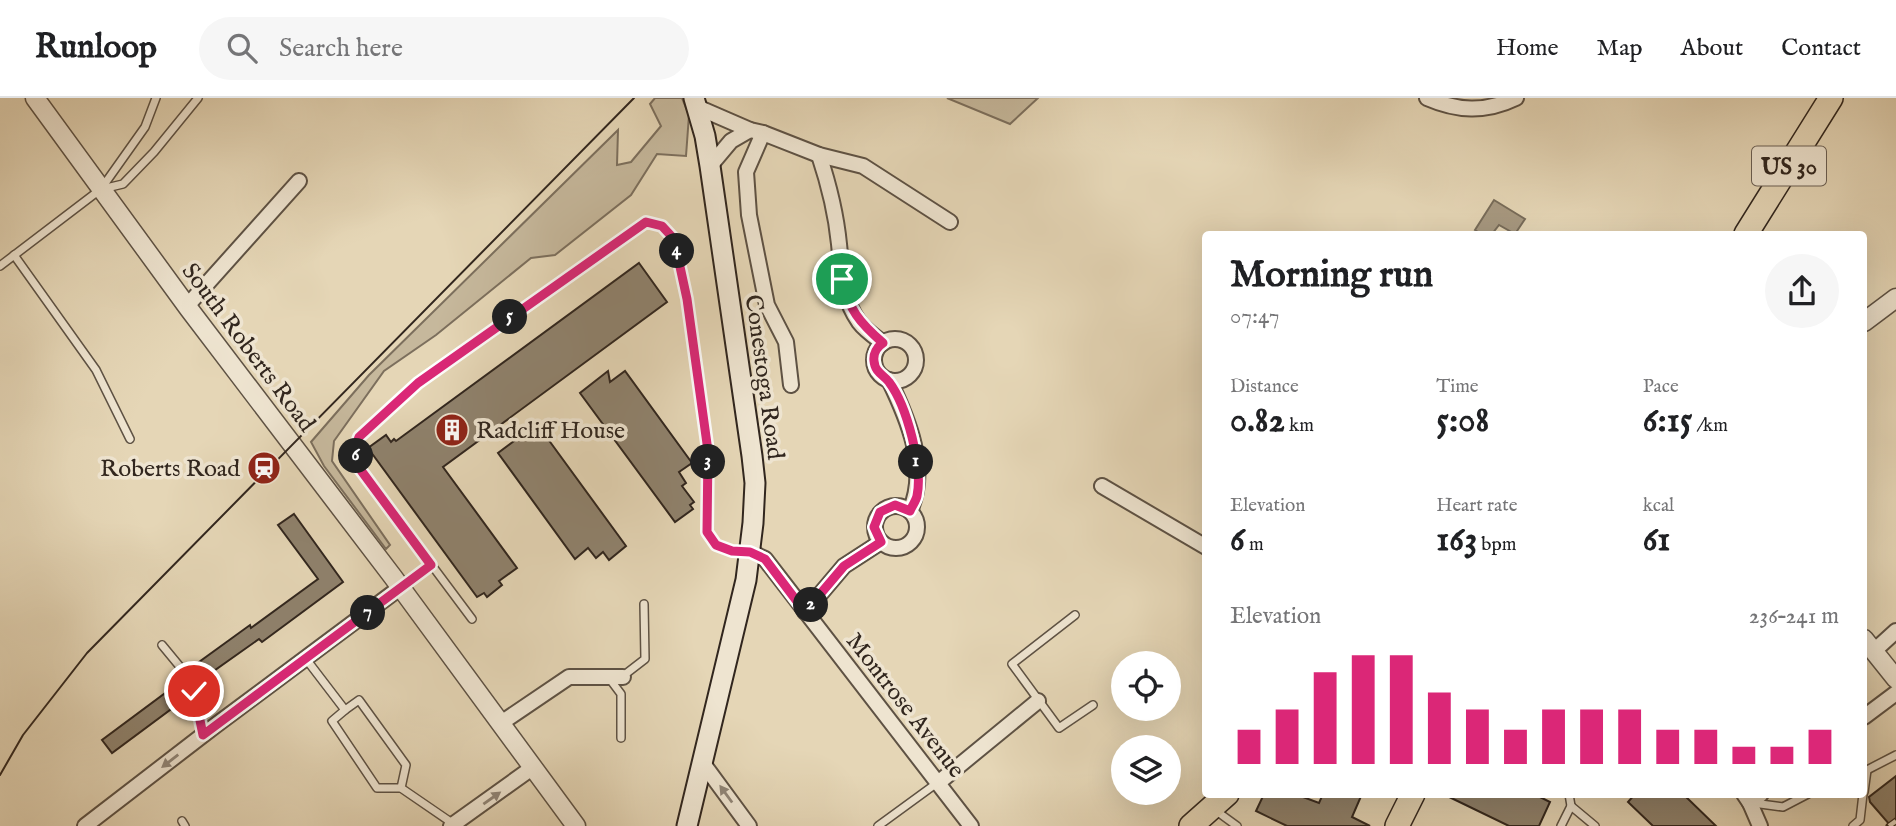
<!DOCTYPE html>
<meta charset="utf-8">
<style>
:root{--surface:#fff;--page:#f6f6f6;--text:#202124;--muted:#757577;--line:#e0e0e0;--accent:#db2777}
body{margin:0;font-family:"IM FELL English",serif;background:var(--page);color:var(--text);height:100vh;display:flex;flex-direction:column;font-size:26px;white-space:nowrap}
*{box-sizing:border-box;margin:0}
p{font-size:23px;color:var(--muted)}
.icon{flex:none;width:38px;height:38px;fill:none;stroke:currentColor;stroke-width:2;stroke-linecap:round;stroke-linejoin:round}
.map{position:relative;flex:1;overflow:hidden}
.details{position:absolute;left:1202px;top:133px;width:665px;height:567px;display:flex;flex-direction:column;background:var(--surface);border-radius:7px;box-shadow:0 7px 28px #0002}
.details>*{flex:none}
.buttons{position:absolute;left:1111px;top:553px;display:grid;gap:14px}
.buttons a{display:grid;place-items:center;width:70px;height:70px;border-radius:50%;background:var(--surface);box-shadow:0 7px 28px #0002;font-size:35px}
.pin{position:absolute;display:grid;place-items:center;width:60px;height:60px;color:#fff;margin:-30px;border:4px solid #fff;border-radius:50%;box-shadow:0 2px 7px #0007}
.km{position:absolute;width:35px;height:35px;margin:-18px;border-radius:50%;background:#222;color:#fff;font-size:19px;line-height:35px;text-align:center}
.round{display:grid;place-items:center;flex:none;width:74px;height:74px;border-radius:37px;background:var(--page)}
.head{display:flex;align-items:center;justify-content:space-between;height:119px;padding:0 28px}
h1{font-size:38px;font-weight:700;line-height:52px}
.figures{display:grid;grid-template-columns:repeat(3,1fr);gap:10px;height:119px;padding:7px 28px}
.figures div{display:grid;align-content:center}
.figures b{font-size:35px;font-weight:700}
.figures small{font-size:19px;font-weight:400}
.figures p{font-size:19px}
.chart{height:196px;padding:14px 28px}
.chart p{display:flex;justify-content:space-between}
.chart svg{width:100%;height:126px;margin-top:7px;stroke:var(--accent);stroke-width:6}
header{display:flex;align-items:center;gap:42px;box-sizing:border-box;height:98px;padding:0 35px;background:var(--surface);border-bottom:2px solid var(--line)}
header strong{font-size:33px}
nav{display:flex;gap:38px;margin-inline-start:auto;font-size:24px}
.search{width:490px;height:63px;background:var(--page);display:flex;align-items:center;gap:18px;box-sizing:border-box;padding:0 24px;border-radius:38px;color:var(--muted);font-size:26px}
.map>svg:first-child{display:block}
</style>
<header>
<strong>Runloop</strong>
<div class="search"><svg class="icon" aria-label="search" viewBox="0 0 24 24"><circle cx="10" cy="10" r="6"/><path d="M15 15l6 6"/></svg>Search here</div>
<nav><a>Home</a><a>Map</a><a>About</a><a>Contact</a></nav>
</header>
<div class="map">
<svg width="1896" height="728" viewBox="0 0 1896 728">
<rect width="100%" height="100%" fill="#e5d6b6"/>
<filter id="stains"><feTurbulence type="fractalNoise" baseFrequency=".00286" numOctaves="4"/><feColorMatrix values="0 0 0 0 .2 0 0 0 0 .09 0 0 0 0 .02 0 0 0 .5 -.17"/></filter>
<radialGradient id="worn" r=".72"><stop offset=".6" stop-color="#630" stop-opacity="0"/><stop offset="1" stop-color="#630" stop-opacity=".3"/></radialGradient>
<g fill="#c6b89c" stroke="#7c6f5d" stroke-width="2">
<path d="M655,0h27l7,17 -3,41 -29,-2 -26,41 -76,60 -24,3 -95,77 -52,36 -50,70 -2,20 58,84 -4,4 -62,-83 -13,-24 58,-67 249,-245 -1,35 14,-3 30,-36 -11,-22z"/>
<path d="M947,0h91l-28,26z"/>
</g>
<path fill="#a89a82" stroke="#786c5a" stroke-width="2" d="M1494,102l31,19 -10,15 -16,-9 -7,9h-11l-6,-4z"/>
<g fill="#8f826d" stroke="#31261e" stroke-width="2">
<path d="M639,165l28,39 -224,165 74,101 -18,13 3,4 -15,12 -3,-4 -7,4 -109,-149 18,-13 5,7 3,-3 2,2z"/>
<path d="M608,273l2,11 15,-11 67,92 -13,9 7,11 -4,3 12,16 -4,3 3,4 -18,13 -95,-129z"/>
<path d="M537,326l89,122 -17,14 -6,-8 -7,6 -8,-10 -13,11 -77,-106z"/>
<path d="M294,416l49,68 -81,60 -3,-3 -51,36 -9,-13 51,-37 1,3 67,-49 -40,-54z"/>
<path d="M168,593l10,13 -66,49 -10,-13z"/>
<path d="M1896,678v43l-7,5 -19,-22 -1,-5z"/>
<path d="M1264,696h31l24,9 4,-9h39l-10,23 18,9h-83l-31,-15z"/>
<path d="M1443,696h91l16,8 -11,24h-30z"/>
<path d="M1635,696h48l33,32h-63l-25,-24z"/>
</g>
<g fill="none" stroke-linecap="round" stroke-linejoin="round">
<defs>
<g id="service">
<path d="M102,91l21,-5 31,-32 44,-54"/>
<path d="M14,157l82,115 34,69"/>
<path d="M0,168l101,-77 44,-62 11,-29"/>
<path d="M401,489l30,-22"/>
<path d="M1075,517l-63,49 47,64 34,-23"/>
<path d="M472,521l-115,-154 -3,-15 5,-13 59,-54 228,-161 16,4 13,13 12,60 21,152 -1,81 9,13 16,6 17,1"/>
<path d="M162,547l19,23 13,23 9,44"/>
<path d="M306,561l39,51 -13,11 45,67h24l54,37"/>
<path d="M623,578l22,-17 -1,-55"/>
<path d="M609,580l12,16v44"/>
<path d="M345,612l14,-10 47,65 -5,23"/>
<path d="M1867,672l29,-15"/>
<path d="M1864,694l3,-22 -3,1"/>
<path d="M1753,705l30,4 25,-13"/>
<path d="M1571,708l24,20"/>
<path d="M1215,712l22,16"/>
<path d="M182,723l3,5"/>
<path d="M878,728l59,-43"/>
<path d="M1561,728l10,-20 -2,-12"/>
<path d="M1853,728l7,-6 3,-26"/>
</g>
<g id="minor">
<path d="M1427,0c30,13 58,15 89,0"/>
<path d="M697,9l53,23 13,3 56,22 44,11 87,56"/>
<path d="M763,35l-17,39 3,43 18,90 19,37 5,43"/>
<path d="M819,57c10,30 17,58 20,89 3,28 3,54 20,78 6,8 16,15 24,21"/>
<path d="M710,68l21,-25 19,-11"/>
<path d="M187,208l112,-125"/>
<circle cx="895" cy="262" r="21"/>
<path d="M889,282c19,39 40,88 21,131"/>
<path d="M1102,388l104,61"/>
<circle cx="896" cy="429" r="21"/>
<path d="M750,454l15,7 206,267"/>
<path d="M805,514l39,-46 37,-24"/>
<path d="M1874,553l22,-20"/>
<path d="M1864,619l32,-24"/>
<path d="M501,625l68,-46h54"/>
<path d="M702,664l47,64"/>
<path d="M938,685l100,-82"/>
<path d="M1744,696l6,9 10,23"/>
<path d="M1750,705l11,-9"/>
<path d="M85,728l131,-101 185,-138"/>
<path d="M451,728l81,-58"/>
</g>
<g id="tertiary">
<path d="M35,0l154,211 204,268 183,249"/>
<path d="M1864,224l32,-24"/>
<path d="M1864,541l32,40"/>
</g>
<path id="secondary" d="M687,728l59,-246 7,-57 2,-40 -3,-27 -42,-290 -5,-30 -11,-38"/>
<path id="primary" d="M1191,728l36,-32"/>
<g id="trunk">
<path d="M1746,136l85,-136"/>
<path d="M1397,728l16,-32"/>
</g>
</defs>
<use href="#service" stroke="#5e5244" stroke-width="10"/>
<use href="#minor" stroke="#5e5244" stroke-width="18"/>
<use href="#tertiary" stroke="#5e5244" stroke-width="21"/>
<use href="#secondary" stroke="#31261e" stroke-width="23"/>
<use href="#primary" stroke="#31261e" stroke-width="26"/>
<use href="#trunk" stroke="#31261e" stroke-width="26"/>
<use href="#service" stroke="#eee4d0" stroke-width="7"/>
<use href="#minor" stroke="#eee4d0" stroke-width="14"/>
<use href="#tertiary" stroke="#eee4d0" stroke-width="18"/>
<use href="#secondary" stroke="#eee4d0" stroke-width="19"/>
<use href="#primary" stroke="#e5d6b6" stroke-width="23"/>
<use href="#trunk" stroke="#e5d6b6" stroke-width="23"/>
<path stroke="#31261e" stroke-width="2" d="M0,677l23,-40 64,-82 547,-555"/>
<defs>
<path id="rail" d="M1889,728l7,-5"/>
</defs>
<use href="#rail" stroke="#31261e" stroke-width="7"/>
<use href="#rail" stroke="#eee4d0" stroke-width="4.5" stroke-dasharray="13" stroke-linecap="butt"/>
</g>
<defs><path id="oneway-solid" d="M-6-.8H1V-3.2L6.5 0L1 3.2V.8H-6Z" transform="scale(1.75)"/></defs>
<g fill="#908577">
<use href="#oneway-solid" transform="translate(170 663) rotate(142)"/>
<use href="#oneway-solid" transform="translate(726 696) rotate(-126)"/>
<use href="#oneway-solid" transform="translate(492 700) rotate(-35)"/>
</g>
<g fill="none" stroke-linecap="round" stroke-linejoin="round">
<defs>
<path id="route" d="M194,593l9,44 228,-170 -74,-100 -3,-15 5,-13 59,-54 228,-161 16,4 12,13 13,60 21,152 -1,81 9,13 16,6 18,1 15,7 40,53 39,-46 37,-24 -7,-15 6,-15 15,-7 15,6c2,-5 6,-10 7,-15 6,-29 -10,-90 -28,-114 -5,-7 -14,-9 -15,-21 -1,-7 3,-14 9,-18 -24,-21 -34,-33 -41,-64"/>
</defs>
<use href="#route" stroke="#fff" stroke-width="14"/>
<use href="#route" stroke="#db2777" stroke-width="9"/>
</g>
<defs>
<symbol id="building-disc" viewBox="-11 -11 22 22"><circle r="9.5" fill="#8f2418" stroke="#eee4d0"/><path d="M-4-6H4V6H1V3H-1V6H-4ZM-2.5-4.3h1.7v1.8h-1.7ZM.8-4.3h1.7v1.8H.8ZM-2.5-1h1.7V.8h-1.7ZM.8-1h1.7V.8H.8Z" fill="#fff"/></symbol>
<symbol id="station-disc" viewBox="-11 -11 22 22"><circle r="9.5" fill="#8f2418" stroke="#eee4d0"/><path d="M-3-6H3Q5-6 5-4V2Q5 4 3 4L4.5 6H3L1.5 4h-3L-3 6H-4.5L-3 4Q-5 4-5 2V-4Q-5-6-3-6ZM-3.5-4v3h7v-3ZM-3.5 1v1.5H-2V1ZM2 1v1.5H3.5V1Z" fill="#fff"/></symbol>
</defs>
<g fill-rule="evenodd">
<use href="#building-disc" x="433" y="313" width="38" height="38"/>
<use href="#station-disc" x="245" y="351" width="38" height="38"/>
</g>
<g text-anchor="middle" stroke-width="7" stroke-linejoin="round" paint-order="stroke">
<rect fill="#eee4d0" stroke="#6a5f53" stroke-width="2" x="1752" y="48.5" width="74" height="39" rx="5"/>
<g font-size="23" font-weight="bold" fill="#31261e">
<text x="1789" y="76">US 30</text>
</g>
<g font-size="24" fill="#31261e" stroke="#eee4d0">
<text transform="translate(249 249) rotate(53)" y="8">South Roberts Road</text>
<text transform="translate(765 279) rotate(82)" y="8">Conestoga Road</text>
<text transform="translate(906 607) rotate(52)" y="8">Montrose Avenue</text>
</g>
<g font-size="24" fill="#31261e" stroke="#eee4d0" text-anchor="start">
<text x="476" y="340">Radcliff House</text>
<text x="240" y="378" text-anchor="end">Roberts Road</text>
</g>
</g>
<rect width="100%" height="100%" filter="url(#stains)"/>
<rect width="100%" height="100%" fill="url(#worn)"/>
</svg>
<div class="buttons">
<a><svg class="icon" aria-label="locate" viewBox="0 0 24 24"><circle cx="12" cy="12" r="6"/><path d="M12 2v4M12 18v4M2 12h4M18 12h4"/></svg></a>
<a><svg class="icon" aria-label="layers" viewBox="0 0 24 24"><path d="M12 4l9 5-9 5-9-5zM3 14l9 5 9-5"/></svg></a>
</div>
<div class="pin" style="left:842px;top:181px;background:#1e9e55"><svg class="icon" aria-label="arrive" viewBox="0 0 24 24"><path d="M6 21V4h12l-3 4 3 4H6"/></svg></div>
<div class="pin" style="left:194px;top:593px;background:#d93025"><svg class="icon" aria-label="check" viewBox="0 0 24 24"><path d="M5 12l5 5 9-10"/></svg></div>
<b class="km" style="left:916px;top:364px">1</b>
<b class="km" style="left:811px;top:507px">2</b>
<b class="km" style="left:708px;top:364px">3</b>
<b class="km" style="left:677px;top:153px">4</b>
<b class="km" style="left:510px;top:219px">5</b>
<b class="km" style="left:356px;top:358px">6</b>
<b class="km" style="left:368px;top:515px">7</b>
<section class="details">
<div class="head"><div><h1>Morning run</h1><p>07:47</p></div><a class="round"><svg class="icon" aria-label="share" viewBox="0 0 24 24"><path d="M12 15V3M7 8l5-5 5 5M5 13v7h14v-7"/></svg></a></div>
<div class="figures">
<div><p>Distance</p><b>0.82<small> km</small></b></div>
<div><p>Time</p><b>5:08</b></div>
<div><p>Pace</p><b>6:15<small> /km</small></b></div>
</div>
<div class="figures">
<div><p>Elevation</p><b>6<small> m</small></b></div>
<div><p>Heart rate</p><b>163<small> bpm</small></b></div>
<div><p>kcal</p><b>61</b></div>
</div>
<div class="chart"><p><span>Elevation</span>236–241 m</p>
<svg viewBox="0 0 160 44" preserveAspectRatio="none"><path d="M5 44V32M15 44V25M25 44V12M35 44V6M45 44V6M55 44V19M65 44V25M75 44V32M85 44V25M95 44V25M105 44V25M115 44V32M125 44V32M135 44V38M145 44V38M155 44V32"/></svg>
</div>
</section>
</div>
